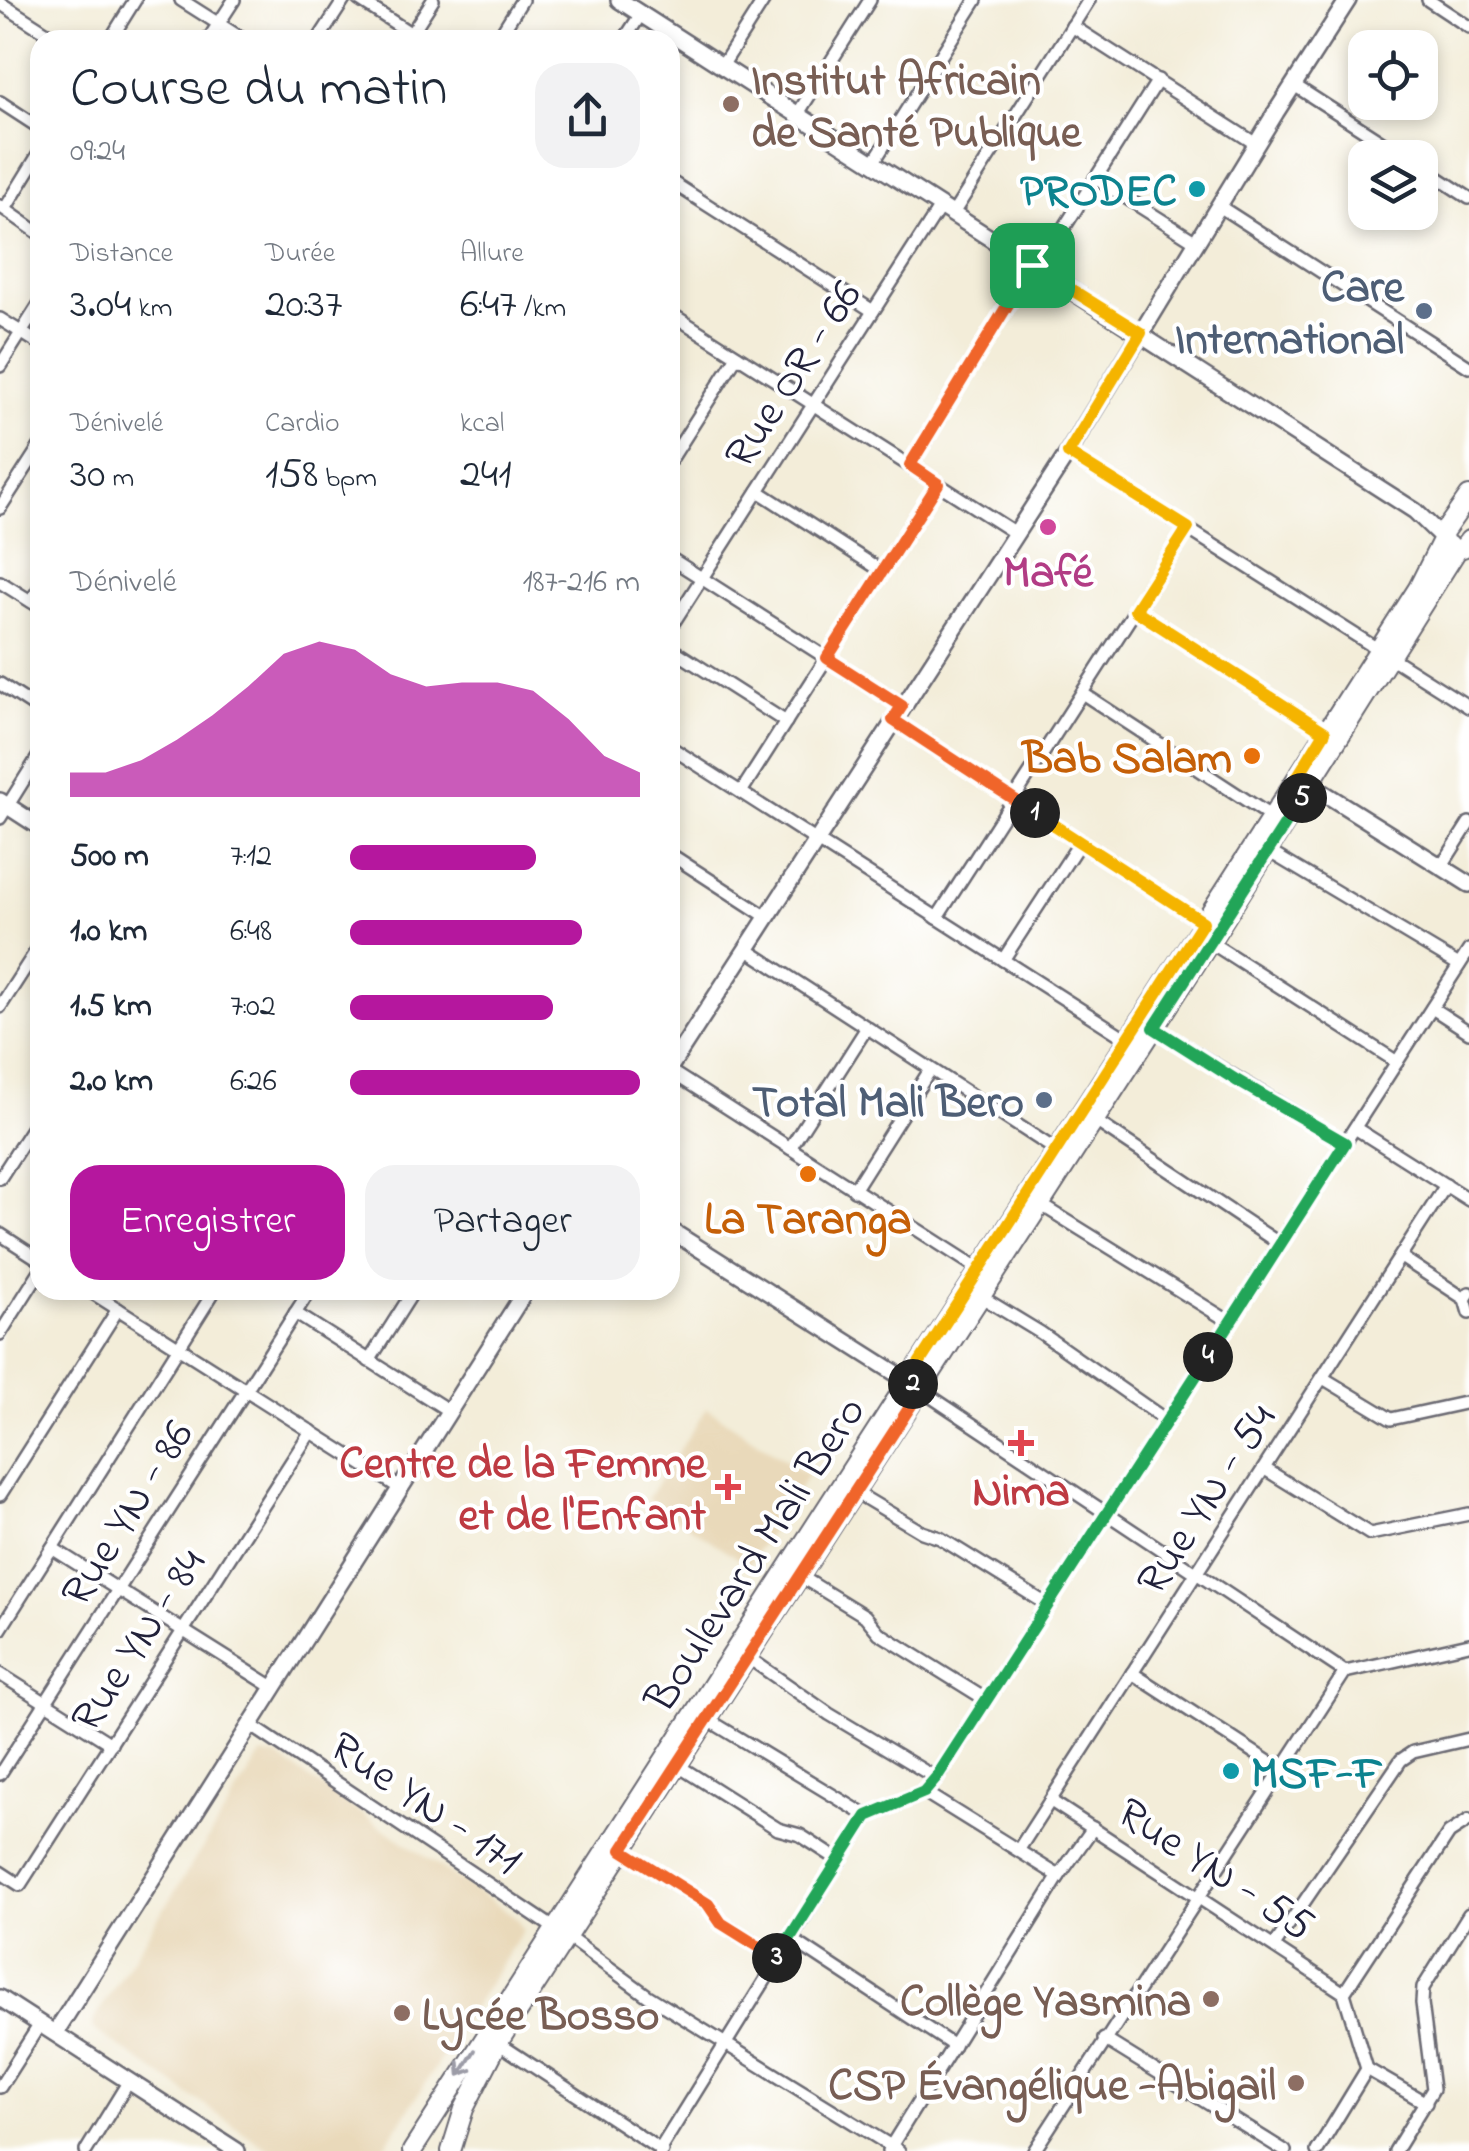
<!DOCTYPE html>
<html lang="fr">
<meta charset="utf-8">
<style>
:root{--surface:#fff;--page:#f2f2f3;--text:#1f2937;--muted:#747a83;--accent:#b5179e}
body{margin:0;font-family:"Indie Flower",sans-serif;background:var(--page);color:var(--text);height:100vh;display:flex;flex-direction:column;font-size:38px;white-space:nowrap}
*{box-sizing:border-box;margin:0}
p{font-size:32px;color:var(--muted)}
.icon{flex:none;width:55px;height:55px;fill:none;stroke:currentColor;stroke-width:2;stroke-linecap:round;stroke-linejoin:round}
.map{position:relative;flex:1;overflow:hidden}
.details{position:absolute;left:30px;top:30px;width:650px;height:1270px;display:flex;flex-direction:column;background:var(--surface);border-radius:30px;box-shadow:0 5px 15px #0003}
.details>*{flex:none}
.buttons{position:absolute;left:1348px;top:30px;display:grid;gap:20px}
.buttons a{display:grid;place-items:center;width:90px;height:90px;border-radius:20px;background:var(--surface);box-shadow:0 5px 15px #0003;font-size:50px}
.pin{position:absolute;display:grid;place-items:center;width:85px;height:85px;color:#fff;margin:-42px;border-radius:20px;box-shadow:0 5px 15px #0006}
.km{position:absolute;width:50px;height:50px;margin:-25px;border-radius:50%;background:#222;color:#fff;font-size:28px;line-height:50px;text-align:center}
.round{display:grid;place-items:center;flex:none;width:105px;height:105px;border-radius:30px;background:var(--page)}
.summary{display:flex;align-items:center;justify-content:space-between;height:170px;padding:0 40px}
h1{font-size:55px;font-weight:600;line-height:75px}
.figures{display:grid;grid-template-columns:repeat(3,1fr);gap:15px;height:170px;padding:10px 40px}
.figures div{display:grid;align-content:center}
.figures b{font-size:42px;font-weight:600}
.figures small{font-size:28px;font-weight:400}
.figures p{font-size:28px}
.chart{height:280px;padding:20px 40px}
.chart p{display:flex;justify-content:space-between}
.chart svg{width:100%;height:180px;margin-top:10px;fill:var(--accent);opacity:.7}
.primary-button{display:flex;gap:20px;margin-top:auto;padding:20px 40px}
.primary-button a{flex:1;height:115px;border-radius:30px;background:var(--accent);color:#fff;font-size:40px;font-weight:600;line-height:115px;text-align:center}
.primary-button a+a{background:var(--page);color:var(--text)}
ul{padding:0 40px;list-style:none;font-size:32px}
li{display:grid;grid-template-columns:160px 120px 1fr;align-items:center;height:75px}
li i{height:25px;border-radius:12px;background:var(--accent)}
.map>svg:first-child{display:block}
</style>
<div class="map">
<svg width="1469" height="2151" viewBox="0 0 1469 2151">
<rect width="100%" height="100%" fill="#fff"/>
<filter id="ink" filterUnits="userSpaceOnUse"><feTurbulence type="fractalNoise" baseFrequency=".01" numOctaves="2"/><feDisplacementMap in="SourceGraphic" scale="20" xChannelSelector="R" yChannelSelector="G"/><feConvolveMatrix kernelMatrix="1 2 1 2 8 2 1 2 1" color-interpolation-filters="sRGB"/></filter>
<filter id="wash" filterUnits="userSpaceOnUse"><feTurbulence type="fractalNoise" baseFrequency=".0048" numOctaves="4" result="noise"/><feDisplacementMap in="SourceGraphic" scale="40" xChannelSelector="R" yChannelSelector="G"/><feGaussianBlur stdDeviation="2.25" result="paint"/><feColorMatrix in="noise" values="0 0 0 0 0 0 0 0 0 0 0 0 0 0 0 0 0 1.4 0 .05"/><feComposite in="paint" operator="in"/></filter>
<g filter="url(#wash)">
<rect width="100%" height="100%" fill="#f3edd9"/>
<g fill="#e9d9ba">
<path d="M707,1408l101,67 -60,90 -101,-66z"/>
<path d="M261,1755l15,1 240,162 7,12 -141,221h-111l-179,-123 1,-7z"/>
</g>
</g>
<g filter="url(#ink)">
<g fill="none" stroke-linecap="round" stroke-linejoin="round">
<defs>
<g id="street">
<path d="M181,0l63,40"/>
<path d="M359,0l62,40"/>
<path d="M1428,0l41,27"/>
<path d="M0,3l58,37"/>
<path d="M1072,26l184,118"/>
<path d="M411,34l22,-34"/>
<path d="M110,40l25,-40"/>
<path d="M208,40l26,-40"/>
<path d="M318,40l26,-40"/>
<path d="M497,40l25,-40"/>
<path d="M624,40l17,-26"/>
<path d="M722,66l42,-66"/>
<path d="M1294,85l113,73"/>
<path d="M0,102l40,26"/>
<path d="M797,115l73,-115"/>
<path d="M873,163l103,-163"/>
<path d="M1420,166l49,32"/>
<path d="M1095,178l101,64"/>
<path d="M670,181l203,130"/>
<path d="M0,206l40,28"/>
<path d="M1219,206l250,161"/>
<path d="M5,209l35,-57"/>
<path d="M952,215l137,-215"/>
<path d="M1038,269l120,-189"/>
<path d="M670,313l345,220"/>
<path d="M0,319l40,25"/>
<path d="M0,366l40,-63"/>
<path d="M1068,453l401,254"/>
<path d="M670,461l67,-105"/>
<path d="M910,465l122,-200"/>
<path d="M758,491l124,80"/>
<path d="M0,508l40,-62"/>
<path d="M670,558l232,148"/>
<path d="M0,582l40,25"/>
<path d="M31,601l9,-14"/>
<path d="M1135,610l194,125"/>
<path d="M670,628l270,-421"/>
<path d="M670,648l116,74"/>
<path d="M0,684l40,26"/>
<path d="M1082,693l193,126"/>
<path d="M893,720l315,206"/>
<path d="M670,747l463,296"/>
<path d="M741,792l197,-308"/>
<path d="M0,818l40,-64"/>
<path d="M1268,851l191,114"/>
<path d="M670,854l97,63"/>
<path d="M1441,867l28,-44"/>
<path d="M937,918l251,-390"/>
<path d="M1210,942l187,120"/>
<path d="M746,949l316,205"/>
<path d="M1003,960l77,-118"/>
<path d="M0,1007l40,-62"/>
<path d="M1432,1008l37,24"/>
<path d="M1154,1028l191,115"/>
<path d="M670,1071l312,200"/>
<path d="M1094,1120l186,124"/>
<path d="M1355,1128l114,72"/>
<path d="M790,1148l76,-119"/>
<path d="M0,1178l40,-62"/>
<path d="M854,1190l76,-120"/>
<path d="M1040,1204l190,118"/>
<path d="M0,1234l40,26"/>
<path d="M1401,1257l64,42"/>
<path d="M88,1290l312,198"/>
<path d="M1469,1293l-4,6 4,14"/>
<path d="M980,1296l61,37 126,88"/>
<path d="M295,1313l154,98"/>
<path d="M0,1334l40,-63"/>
<path d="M369,1361l45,-71"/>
<path d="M1323,1378l68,41 78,-17"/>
<path d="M921,1390l424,282"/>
<path d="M1265,1469l105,65 99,-20"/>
<path d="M855,1492l67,40 18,6 108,67"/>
<path d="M0,1495l118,-186"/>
<path d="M52,1548l221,139"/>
<path d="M800,1576l65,40 14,17 106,66"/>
<path d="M0,1630l215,-340"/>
<path d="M746,1656l83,58 107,64"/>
<path d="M1132,1673l149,97"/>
<path d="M0,1674l111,70"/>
<path d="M707,1719l160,97"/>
<path d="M249,1724l317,212 82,60 251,155"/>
<path d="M677,1765l101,64 22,6 40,26"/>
<path d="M0,1774l310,-484"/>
<path d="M924,1792l135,84"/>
<path d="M1051,1801l293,192"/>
<path d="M1019,1849l427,-664"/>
<path d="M622,1851l86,53 13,19 56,35"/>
<path d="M0,1872l20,13 291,-454"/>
<path d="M790,1938l164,108"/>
<path d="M1274,1946l127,-186 12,-8 56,-13"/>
<path d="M1104,2039l181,112"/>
<path d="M498,2043l164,108"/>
<path d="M1367,2069l59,34"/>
<path d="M0,2087l40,-63"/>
<path d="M86,2151l43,-70"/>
<path d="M659,2151l208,-335 57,-24 12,-14 533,-828"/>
<path d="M888,2151l171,-275 34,-48"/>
<path d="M1034,2151l311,-479 124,-28"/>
<path d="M1317,2151l50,-82 -23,-76 105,-160 20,-13"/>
<path d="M1395,2151l38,-62 -11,-86 1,-15 46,-74"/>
</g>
<g id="secondary">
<path d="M619,0l796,511 28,27"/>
<path d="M1303,780l166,104"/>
<path d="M0,801l40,26"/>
<path d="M670,1067l398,-614 208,-341 72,-112"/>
<path d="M670,1230l246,156"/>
<path d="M0,1998l237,153"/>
<path d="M55,2033l471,-743"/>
</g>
<g id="primary">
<path d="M1469,496l-26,37 1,9 10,7 9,-1 6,-8"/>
<path d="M412,2151l886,-1375 120,-188 25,-50"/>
<path d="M451,2151l13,-42 34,-66 712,-1101 248,-393"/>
</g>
</defs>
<use href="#street" stroke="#6b6972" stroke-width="16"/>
<use href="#secondary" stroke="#6b6972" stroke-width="20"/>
<use href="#primary" stroke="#6b6972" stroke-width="22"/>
<use href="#street" stroke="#fff" stroke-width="11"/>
<use href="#secondary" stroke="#fff" stroke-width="15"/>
<use href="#primary" stroke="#fff" stroke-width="18"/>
</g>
<defs><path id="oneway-shaft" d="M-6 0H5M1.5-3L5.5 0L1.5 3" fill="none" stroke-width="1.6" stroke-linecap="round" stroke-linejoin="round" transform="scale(2.5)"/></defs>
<use stroke="#9c9ca7" href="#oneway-shaft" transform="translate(467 2063) rotate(122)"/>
</g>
<g fill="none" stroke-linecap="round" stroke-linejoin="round" filter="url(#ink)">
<defs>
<path id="split-1" d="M1032,265l-122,200 28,19 -111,174 75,48 -9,14 142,93"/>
<path id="split-2" d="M913,1384l-4,-3 9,-16 285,-443 -168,-109"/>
<path id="split-3" d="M777,1958l-56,-35 -13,-19 -86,-54 299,-460 -8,-6"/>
<path id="split-4" d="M777,1958l90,-142 57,-24 12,-14 272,-421"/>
<path id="split-5" d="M1208,1357l137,-214 -109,-63 -82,-52 148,-230"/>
<path id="split-6" d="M1032,265l109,68 -73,120 120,75 -53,82 190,122 -27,44 13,9 -9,13"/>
</defs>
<use href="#split-1" stroke="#fff" stroke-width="20"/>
<use href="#split-2" stroke="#fff" stroke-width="20"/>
<use href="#split-3" stroke="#fff" stroke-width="20"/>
<use href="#split-4" stroke="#fff" stroke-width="20"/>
<use href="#split-5" stroke="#fff" stroke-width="20"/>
<use href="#split-6" stroke="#fff" stroke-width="20"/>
<use href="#split-1" stroke="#f0652b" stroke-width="12"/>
<use href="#split-2" stroke="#f5b400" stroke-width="12"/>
<use href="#split-3" stroke="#f0652b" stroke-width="12"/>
<use href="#split-4" stroke="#22a559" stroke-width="12"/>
<use href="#split-5" stroke="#22a559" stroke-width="12"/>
<use href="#split-6" stroke="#f5b400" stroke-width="12"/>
</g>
<g fill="#8d6e63" stroke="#fff" stroke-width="4">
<circle cx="731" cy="104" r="10"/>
<circle cx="1211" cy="1999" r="10"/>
<circle cx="402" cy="2013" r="10"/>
<circle cx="1296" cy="2083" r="10"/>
</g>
<g fill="#0f9aa8" stroke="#fff" stroke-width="4">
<circle cx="1197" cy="189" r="10"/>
<circle cx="1231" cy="1771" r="10"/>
</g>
<g fill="#5c6f8a" stroke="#fff" stroke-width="4">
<circle cx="1424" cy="311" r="10"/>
<circle cx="1044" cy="1100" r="10"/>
</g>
<circle fill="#d1479c" stroke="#fff" stroke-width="4" cx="1048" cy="527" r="10"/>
<g fill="#e8710a" stroke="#fff" stroke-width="4">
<circle cx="1252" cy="756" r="10"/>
<circle cx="808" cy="1174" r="10"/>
</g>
<g fill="#e0444e" stroke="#fff" stroke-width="4">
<path d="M1016 1428h10v10h10v10h-10v10h-10v-10h-10v-10h10z"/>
<path d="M723 1472h10v10h10v10h-10v10h-10v-10h-10v-10h10z"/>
</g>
<g text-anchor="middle" stroke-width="8" stroke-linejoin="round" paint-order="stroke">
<g font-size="45" font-weight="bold" fill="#785e54" stroke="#fff" text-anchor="start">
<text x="751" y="94">Institut Africain<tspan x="751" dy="52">de Santé Publique</tspan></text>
<text x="1191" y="2015" text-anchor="end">Collège Yasmina</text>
<text x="422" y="2029">Lycée Bosso</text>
<text x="1276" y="2099" text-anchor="end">CSP Évangélique -Abigail</text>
</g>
<g font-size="45" font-weight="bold" fill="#0d838f" stroke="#fff" text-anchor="end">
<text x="1177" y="205">PRODEC</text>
<text x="1251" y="1787" text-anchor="start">MSF-F</text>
</g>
<g font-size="45" font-weight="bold" fill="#4e5e75" stroke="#fff" text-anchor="end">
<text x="1404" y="301">Care<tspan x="1404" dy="52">International</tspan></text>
<text x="1024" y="1116">Total Mali Bero</text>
</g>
<g font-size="45" fill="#22223b" stroke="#fff">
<text transform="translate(791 373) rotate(-57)" y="16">Rue OR - 66</text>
<text transform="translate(1204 1498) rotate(-57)" y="16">Rue YN - 54</text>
<text transform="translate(125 1512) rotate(-58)" y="16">Rue YN - 86</text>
<text transform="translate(753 1553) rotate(-57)" y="16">Boulevard Mali Bero</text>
<text transform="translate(136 1639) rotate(-57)" y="16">Rue YN - 84</text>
<text transform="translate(427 1801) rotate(34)" y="16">Rue YN - 171</text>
<text transform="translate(1217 1867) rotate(33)" y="16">Rue YN - 55</text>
</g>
<g font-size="45" font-weight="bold" fill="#b23c85" stroke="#fff">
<text x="1048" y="586">Mafé</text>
</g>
<g font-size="45" font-weight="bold" fill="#c56008" stroke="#fff" text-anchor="end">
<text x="1232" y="772">Bab Salam</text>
<text x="808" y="1233" text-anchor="middle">La Taranga</text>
</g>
<g font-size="45" font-weight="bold" fill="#be3a42" stroke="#fff" text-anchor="end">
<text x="706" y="1477">Centre de la Femme<tspan x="706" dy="52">et de l'Enfant</tspan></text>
<text x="1021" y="1505" text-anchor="middle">Nima</text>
</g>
</g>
</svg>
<div class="buttons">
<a><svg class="icon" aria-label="locate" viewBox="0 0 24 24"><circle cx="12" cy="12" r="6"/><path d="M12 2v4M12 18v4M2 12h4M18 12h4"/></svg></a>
<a><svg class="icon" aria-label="layers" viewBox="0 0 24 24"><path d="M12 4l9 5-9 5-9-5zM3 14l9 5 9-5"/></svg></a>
</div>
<div class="pin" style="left:1032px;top:265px;background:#1e9e55"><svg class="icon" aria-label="arrive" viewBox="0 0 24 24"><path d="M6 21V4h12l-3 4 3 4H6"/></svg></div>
<b class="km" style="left:1035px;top:813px">1</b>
<b class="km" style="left:913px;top:1384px">2</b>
<b class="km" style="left:777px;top:1958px">3</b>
<b class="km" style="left:1208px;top:1357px">4</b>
<b class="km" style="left:1302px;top:798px">5</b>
<section class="details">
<div class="summary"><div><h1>Course du matin</h1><p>09:24</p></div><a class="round"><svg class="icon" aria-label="share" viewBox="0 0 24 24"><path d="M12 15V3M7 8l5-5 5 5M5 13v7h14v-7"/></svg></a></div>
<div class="figures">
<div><p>Distance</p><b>3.04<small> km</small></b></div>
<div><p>Durée</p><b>20:37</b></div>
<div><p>Allure</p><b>6:47<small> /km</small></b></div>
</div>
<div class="figures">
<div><p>Dénivelé</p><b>30<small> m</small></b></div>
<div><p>Cardio</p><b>158<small> bpm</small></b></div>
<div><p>kcal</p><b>241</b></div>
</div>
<div class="chart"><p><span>Dénivelé</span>187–216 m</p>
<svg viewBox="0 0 160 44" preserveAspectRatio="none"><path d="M0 44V38L10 38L20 35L30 30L40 24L50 17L60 9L70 6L80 8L90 14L100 17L110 16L120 16L130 18L140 25L150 34L160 38V44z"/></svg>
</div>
<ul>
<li><b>500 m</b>7:12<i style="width:64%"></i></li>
<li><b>1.0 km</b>6:48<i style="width:80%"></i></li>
<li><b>1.5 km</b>7:02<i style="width:70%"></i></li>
<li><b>2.0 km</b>6:26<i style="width:100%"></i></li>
</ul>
<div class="primary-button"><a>Enregistrer</a><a>Partager</a></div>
</section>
</div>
